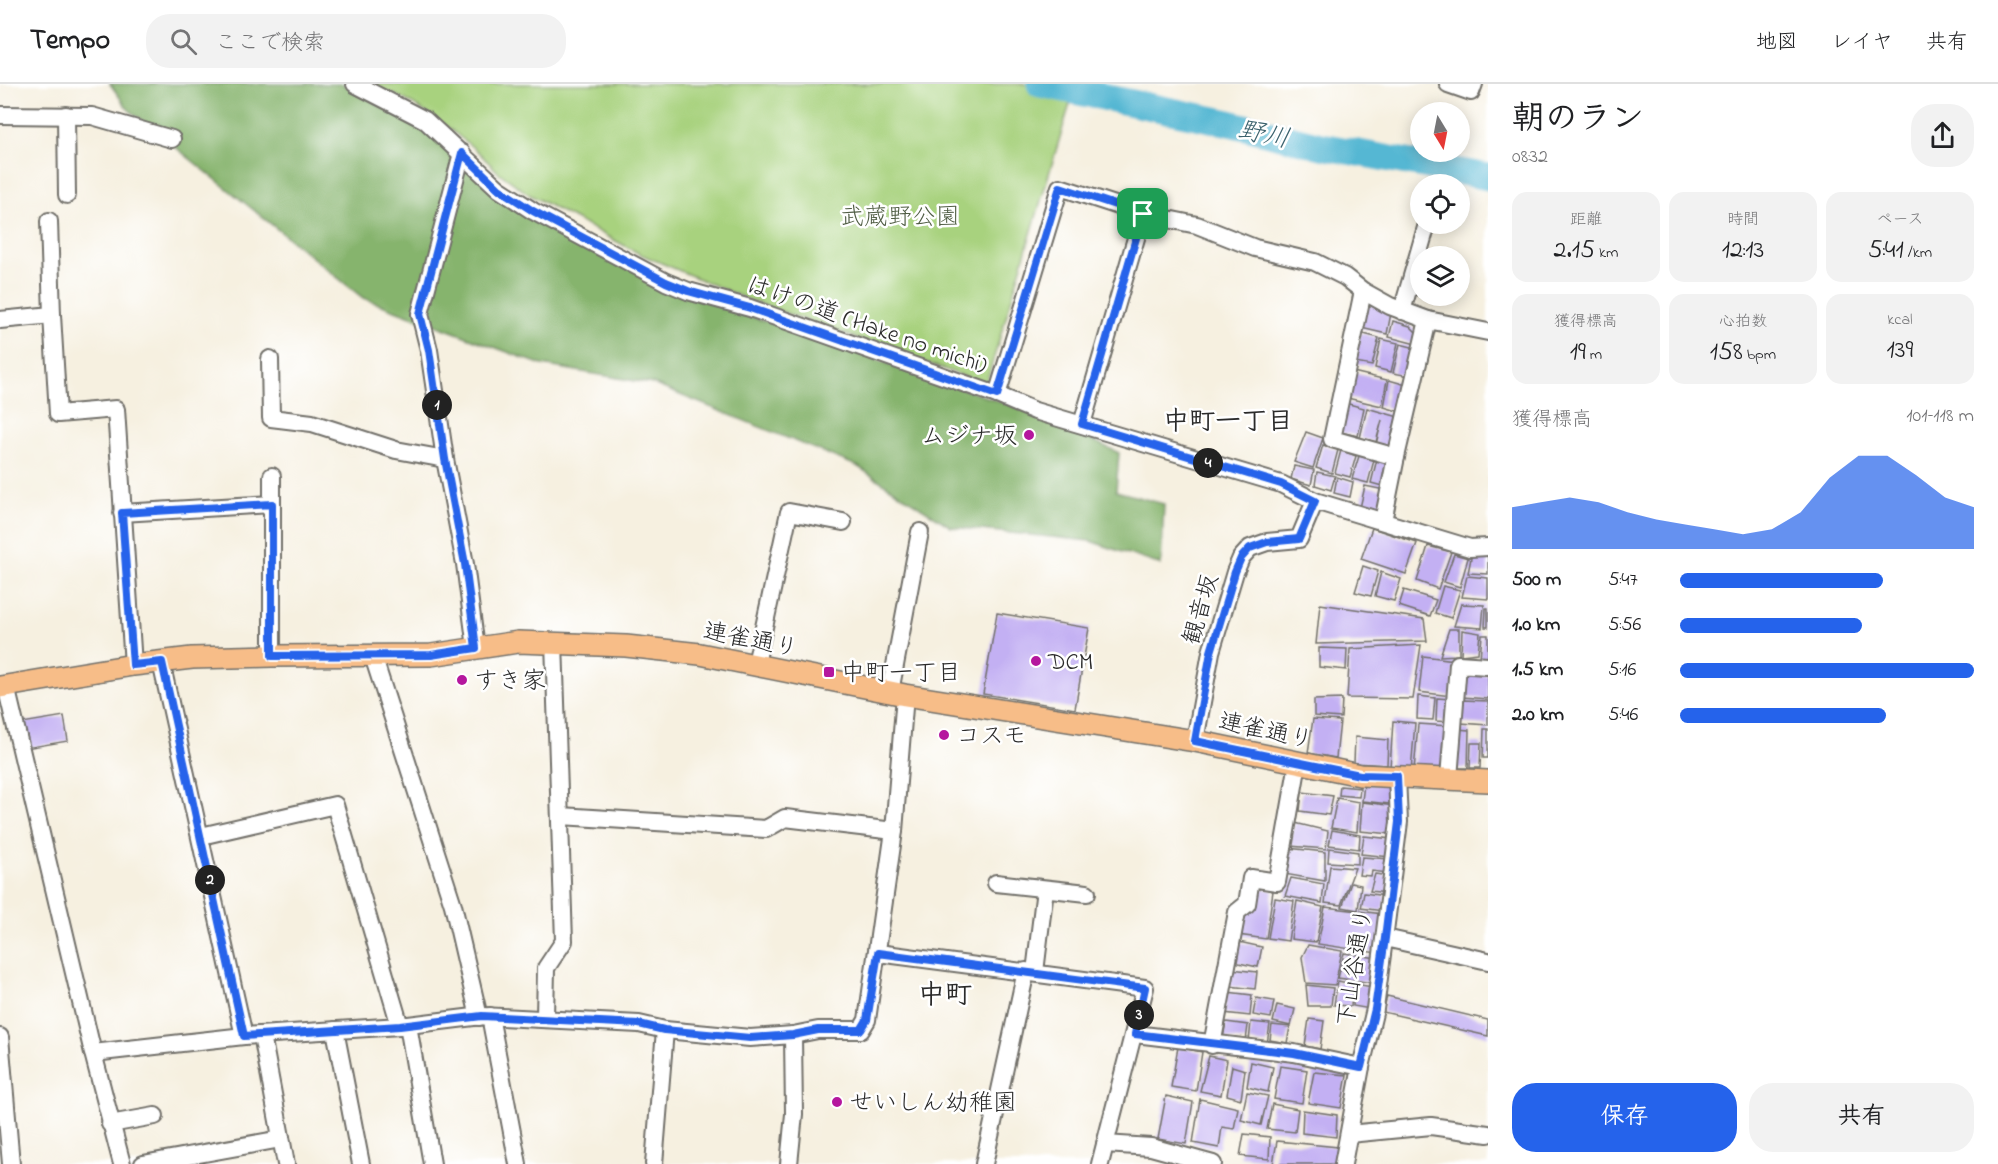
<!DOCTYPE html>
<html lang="ja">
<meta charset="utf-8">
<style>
:root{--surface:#fff;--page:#f2f2f2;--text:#202124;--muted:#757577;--line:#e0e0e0;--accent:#2563eb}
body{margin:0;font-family:"Indie Flower","Klee One",sans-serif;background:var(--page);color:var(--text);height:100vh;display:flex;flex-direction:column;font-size:22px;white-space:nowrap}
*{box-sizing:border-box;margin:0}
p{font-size:20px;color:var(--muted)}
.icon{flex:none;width:33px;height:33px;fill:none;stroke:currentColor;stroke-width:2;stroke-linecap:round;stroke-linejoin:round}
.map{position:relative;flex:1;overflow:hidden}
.details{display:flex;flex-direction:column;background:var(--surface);width:510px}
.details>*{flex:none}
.needle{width:39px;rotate:170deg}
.tools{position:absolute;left:1410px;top:18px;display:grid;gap:12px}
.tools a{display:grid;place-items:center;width:60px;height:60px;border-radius:50%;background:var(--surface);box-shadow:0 3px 15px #0003;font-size:30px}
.pin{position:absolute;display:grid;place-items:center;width:51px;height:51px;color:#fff;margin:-26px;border-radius:12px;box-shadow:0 3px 9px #0006}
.km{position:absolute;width:30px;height:30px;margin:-15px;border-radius:50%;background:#222;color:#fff;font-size:16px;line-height:30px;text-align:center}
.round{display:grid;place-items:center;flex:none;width:63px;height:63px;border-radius:24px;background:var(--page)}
.headline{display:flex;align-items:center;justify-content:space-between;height:102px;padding:0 24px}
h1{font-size:33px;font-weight:600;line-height:45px}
.figures{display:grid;grid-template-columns:repeat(3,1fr);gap:9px;height:102px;padding:6px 24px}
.figures div{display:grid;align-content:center;border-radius:15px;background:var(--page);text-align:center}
.figures b{font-size:26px;font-weight:600}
.figures small{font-size:16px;font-weight:400}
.figures p{font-size:16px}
.chart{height:168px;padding:12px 24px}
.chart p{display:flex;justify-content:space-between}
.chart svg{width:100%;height:108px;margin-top:6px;fill:var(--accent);opacity:.7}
.action{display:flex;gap:12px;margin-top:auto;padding:12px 24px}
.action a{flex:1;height:69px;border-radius:24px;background:var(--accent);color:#fff;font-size:24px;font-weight:600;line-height:69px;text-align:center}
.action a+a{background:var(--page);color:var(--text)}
ul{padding:0 24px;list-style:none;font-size:20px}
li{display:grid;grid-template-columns:96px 72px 1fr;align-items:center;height:45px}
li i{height:15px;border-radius:8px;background:var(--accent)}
header{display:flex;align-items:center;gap:36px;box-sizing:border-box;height:84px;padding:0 30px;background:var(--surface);border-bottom:2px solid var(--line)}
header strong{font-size:28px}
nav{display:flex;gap:33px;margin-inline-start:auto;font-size:21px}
.search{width:420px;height:54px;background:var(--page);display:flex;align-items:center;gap:15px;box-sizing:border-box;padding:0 21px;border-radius:24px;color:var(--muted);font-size:22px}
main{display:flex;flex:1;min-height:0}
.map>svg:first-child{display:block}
</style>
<header>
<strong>Tempo</strong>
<div class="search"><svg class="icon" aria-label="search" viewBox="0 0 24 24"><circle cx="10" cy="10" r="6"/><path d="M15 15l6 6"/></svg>ここで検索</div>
<nav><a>地図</a><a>レイヤ</a><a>共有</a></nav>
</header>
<main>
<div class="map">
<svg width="1488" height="1080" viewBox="0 0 1488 1080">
<rect width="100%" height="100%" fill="#fff"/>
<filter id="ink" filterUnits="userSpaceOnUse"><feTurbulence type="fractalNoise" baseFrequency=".0167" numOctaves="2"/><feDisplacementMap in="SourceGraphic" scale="12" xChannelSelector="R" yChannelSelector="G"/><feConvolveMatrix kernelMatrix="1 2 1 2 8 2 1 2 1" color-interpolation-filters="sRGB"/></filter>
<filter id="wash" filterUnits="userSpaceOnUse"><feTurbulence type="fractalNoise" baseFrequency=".008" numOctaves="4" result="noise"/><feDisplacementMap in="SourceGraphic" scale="24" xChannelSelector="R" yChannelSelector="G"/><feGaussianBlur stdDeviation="1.35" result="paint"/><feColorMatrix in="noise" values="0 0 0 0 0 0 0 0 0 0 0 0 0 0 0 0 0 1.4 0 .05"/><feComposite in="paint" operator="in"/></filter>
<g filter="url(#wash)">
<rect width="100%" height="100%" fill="#f6f0e0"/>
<path fill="#a8d27e" stroke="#6a7e54" stroke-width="1.5" d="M371,0h705l-90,300 -237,-84 -109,-46 -110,-59 -32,-23 -22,-22 -36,-29 -36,-22z"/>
<path fill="#86b46d" stroke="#58704c" stroke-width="1.5" d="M110,0h233l102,60 58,55 176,93 363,124 77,37 -3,38 48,13 -3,61 -71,-24 -139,-14 -94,-61 -204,-82 -111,-19 -179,-67 -235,-189z"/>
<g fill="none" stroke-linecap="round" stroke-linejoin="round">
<path stroke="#55b7d3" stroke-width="27" d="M1040,0l185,38 96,24 167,31"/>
</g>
<g id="blocks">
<g fill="#c3b0f3">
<path d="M1374,220l17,9 -4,21 -26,-6 4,-20z"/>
<path d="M1393,237l17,5 7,7 -1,11 -27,-7z"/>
<path d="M1360,249l19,5 -7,28 -17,-3z"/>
<path d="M1381,255l17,4 -7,29 -16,-4z"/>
<path d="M1400,260l20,5 -6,28 -21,-4z"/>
<path d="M1353,288l34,8 -5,26 -35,-8z"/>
<path d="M1389,296l21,6 -6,27 -20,-6z"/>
<path d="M1345,319l19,5 -6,28 -18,-4z"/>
<path d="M1367,324l35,10 -6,30 -20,-4 6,-24 -6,22 -16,-4z"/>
<path d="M1306,348l17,6 -10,30 -19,-6z"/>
<path d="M1323,361l15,5 -6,23 -16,-5z"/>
<path d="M1341,366l15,6 -6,21 -15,-4z"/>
<path d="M1359,372l15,4 -6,23 -16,-4z"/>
<path d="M1377,375l14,5 -5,23 -15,-4z"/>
<path d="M1294,382l20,4 -3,15 -20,-6z"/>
<path d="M1317,388l18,4 -4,14 -16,-5z"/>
<path d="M1337,393l16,5 -3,15 -16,-4z"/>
<path d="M1365,402l20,4 -4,24 -21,-6z"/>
<path d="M1372,444l45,15 -11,31 -45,-15z"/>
<path d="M1428,462l23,6 -13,37 -21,-8z"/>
<path d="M1488,468v22l-20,-1 4,-20z"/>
<path d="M1454,470l14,4 -8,29 -16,-5z"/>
<path d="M1363,482l15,5 -7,25 -16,-4z"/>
<path d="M1381,488l20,7 -7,22 -19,-5z"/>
<path d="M1467,492l21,2v21l-26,-2z"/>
<path d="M1443,502l17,4 -9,28 -16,-5z"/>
<path d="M1404,506l32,10 -6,16 -31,-10z"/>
<path d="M1320,520l104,15 3,22 -111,3z"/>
<path d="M1461,520l23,1 -2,23 -28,-2z"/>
<path d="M1486,524h2v19h-3z"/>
<path d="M997,529l92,15 -14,81 -92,-15z"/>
<path d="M1449,545h10v26l-19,1z"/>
<path d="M1462,546l18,3 -2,20 -17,2z"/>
<path d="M1482,551h6v24h-8z"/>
<path d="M1421,561l-8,54 -66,-1 3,-49z"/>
<path d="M1319,564l28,1 -1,21 -27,-3z"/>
<path d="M1423,572l32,4 -4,36 -32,-4z"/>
<path d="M1464,590l24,1v24l-26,-2z"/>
<path d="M1418,612l17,2 -2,22 -16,-1z"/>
<path d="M1437,614l14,1 -1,23 -14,-1z"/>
<path d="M1342,615l-1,19 -27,-2v-16z"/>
<path d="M1462,616l26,1v24l-27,-2z"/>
<path d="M64,632l4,25 -42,7 -4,-25z"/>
<path d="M1313,635l27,2 -4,37 -28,-5z"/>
<path d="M1393,637l22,2 -4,48 -21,-3z"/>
<path d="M1418,640l31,2 -4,46 -31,-1z"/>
<path d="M1457,645l12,1 -1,38h-13z"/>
<path d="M1484,645h4v29h-5z"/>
<path d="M1355,653l33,3 -1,25 -33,-2z"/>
<path d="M1471,659h10l-1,25h-10z"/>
<path d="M1364,700l27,1 -1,19 -28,-3z"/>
<path d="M1340,702l20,2 -1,9 -20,-2z"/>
<path d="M1302,708l31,4 -4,19 -29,-4z"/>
<path d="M1337,714l22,4 -2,30 -26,-4z"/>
<path d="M1362,718l33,4 -3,28 -32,-3z"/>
<path d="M1295,739l33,8 -2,18 -36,-3z"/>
<path d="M1332,746l28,5 -1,14 -30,-4z"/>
<path d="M1364,752l28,3 -1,18 -30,-3z"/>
<path d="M1287,764l38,4v29l-41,-7z"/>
<path d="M1329,764l29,4v12l-30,-2z"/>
<path d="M1362,773l28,2 -2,14 -16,-2 -1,5 -12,-1z"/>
<path d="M1330,782l25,2 -14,37 -16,-2z"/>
<path d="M1375,790l13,2 -1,17 -17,-2z"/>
<path d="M1291,794l33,6 -2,19 -37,-7z"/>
<path d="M1351,799l10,2 -3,25 -16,-3z"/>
<path d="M1255,802l18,5 -7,48 -28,-4 5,-22z"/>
<path d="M1364,809l21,3 -2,15 -22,-3z"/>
<path d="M1275,814l19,3 -6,40 -20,-3z"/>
<path d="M1297,817l26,6 -7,35 -25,-3z"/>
<path d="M1325,823l58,7 -6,39 -59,-9z"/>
<path d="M1239,858l23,5 -4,20 -24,-5z"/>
<path d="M1308,861l34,6 -7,34 -29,-2 -4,-26z"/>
<path d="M1344,869l33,5 -4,25 -35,-5z"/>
<path d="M1231,885l26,3 -2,17 -26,-3z"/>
<path d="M1338,897l15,3 -2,22 -17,-1z"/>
<path d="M1355,900l18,3 -3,22 -17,-3z"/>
<path d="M1306,901l27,3 -2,18h-23z"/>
<path d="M1227,908l25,3 -2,21 -26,-3z"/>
<path d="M1387,912l101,24v16l-105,-24z"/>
<path d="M1256,914l18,3 -3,17 -18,-3z"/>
<path d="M1277,921l18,4 -4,17 -18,-4z"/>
<path d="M1309,935l15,2 -4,28 -15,-3z"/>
<path d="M1226,938l22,3 -2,16 -23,-3z"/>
<path d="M1251,938l19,2 -3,20 -18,-2z"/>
<path d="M1272,941l18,2 -3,16 -17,-3z"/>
<path d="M1178,963l24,5 -6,39 -25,-4z"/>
<path d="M1209,972l18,4 -6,35 -21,-4z"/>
<path d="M1251,978l22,5 -5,25 -21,-5z"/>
<path d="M1232,982l13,4 -4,29 -14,-4z"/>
<path d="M1280,982l27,4 -5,33 -28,-4z"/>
<path d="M1314,988l33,3 -6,33 -33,-5z"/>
<path d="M1247,1008l21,4 -7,29 -20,-5z"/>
<path d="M1166,1012l27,6 -7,42 -28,-5z"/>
<path d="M1200,1015l38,9 -4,21 -12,-2 -3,21 -26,-5z"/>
<path d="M1272,1020l26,5 -3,23 -28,-3z"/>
<path d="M1303,1026l34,5 -1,22 -34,-4z"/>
<path d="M1244,1050l26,3 -1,22 -29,-3z"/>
<path d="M1277,1057l61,6 -2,17h-63z"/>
</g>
</g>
</g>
<g filter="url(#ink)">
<use href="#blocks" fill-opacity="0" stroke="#72706a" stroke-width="1.5"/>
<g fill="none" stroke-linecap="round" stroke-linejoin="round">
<defs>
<g id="minor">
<path d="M355,0l70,36 74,69 34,22 133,71 22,9 62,17 247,87 38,16 246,73 34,17 155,47 18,-1"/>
<path d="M1448,0l23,8 3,-8"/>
<path d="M0,31l92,1 80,23"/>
<path d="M66,31l1,80"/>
<path d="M462,69l-42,161 9,36 16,109 20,105 11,84"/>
<path d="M49,137l3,94 6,99 58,-5 17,256"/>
<path d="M1363,207l-31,148 64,18"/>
<path d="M1402,227l25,-87"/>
<path d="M0,236l52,-5"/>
<path d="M270,275l1,59 41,5 84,27 49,9"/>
<path d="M997,311l63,-208 83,27 54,11 58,23 60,14 30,15 18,14 27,15 38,14"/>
<path d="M1082,340l61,-210"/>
<path d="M272,392v180"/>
<path d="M122,429l150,-9"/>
<path d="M1383,437l13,-64 32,-137 60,12"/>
<path d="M373,572l80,249 26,112"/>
<path d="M161,578l83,374"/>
<path d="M756,580l33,-152 54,10"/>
<path d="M6,602l87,367 29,111"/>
<path d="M890,608l30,-160"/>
<path d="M1195,657l16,-89 24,-80 6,-14 9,-10 17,-6 32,-3 16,-38"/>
<path d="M1449,694l9,-114 30,2"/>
<path d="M561,732l205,13 19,-11 109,13"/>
<path d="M201,752l134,-31 65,221"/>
<path d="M996,799l91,10"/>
<path d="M1385,854l103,23"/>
<path d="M878,869l267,35 -45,176"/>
<path d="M1035,888l10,-83"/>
<path d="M490,932l28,148"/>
<path d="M545,934l1,-50 18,-27 -10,-299"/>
<path d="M408,941l24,139"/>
<path d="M335,946l26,134"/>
<path d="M1135,950l159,19 67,14"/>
<path d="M262,951l24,129"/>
<path d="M0,953l11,127"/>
<path d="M1212,961l25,-133 10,-8 4,-26 26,4 21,-119"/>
<path d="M93,969l151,-17 156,-10 82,-10 157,8 26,6 85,8 43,-3 25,-5h43l6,-10 27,-189 11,-136"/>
<path d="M110,1040l45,-8"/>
<path d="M1349,1050l82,-8 57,8"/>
<path d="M1105,1060l46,3 62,17"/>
<path d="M143,1080l138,-25"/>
<path d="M654,1080l11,-134"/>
<path d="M789,1080l5,-50 -1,-79"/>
<path d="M984,1080l42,-193"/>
<path d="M1343,1080l18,-97 14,-58 24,-187 -2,-46"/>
</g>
<path id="major" d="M0,603l133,-22 59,-7 80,-2 159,-1 87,-13 108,4 74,8 205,41 290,46 165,34 128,6"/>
</defs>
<use href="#minor" stroke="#72706a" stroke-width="20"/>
<use href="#major" stroke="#72706a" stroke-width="24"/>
<use href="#minor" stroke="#fff" stroke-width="16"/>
<use href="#major" stroke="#f7bd88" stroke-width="21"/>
</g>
</g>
<g fill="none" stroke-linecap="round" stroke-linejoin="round" filter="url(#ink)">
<defs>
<path id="route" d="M462,69l37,36 34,22 133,71 22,9 62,17 247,87 63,-208 83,27 -61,210 199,60 34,17 -16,38 -32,3 -17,6 -9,10 -6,14 -24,80 -16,89 165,34 37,1 2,46 -14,116 -10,71 -14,58 -67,-14 -159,-19 10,-46 -267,-35 -11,67 -6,10h-43l-25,5 -43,3 -86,-8 -25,-6 -157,-8 -82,10 -156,10 -82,-374 -29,3 -11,-152 150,-9v152l159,-1 45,-7 -11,-84 -20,-105 -16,-109 -9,-36z"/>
</defs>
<use href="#route" stroke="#fff" stroke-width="12"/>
<use href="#route" stroke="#2563eb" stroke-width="8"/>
</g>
<g fill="#b5179e" stroke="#fff" stroke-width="2">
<circle cx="1029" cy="351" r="6"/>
<circle cx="1036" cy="577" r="6"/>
<rect x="823" y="582" width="12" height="12" rx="3"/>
<circle cx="462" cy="596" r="6"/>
<circle cx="944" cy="651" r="6"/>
<circle cx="837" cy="1018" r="6"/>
</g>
<g text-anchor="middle" stroke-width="5" stroke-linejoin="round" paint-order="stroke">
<g font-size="24" fill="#505d44" stroke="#fff">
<text x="900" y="140">武蔵野公園</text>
</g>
<g font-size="24" fill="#2b2b2b" stroke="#fff">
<text transform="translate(867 240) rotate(19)" y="8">はけの道 (Hake no michi)</text>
<text transform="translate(1200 525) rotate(-74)" y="8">観音坂</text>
<text transform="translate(751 555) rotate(11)" y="8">連雀通り</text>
<text transform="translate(1266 646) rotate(12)" y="8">連雀通り</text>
<text transform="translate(1354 883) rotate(-81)" y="8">下山谷通り</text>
</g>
<g font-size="24" fill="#2b2b2b" stroke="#fff" text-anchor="start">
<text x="1017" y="359" text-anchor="end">ムジナ坂</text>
<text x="1048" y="585">DCM</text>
<text x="841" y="596">中町一丁目</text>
<text x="474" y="604">すき家</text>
<text x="956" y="659">コスモ</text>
<text x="849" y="1026">せいしん幼稚園</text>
</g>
<g font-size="26" font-style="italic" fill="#3c636e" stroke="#fff">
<text transform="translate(1264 49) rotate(12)" y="9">野川</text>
</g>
<g font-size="26" font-weight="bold" fill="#2b2b2b" stroke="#fff">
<text x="1228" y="345">中町一丁目</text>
</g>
<g font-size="27" font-weight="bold" fill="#2b2b2b" stroke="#fff">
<text x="945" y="919">中町</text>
</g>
</g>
</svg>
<div class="tools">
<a><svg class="needle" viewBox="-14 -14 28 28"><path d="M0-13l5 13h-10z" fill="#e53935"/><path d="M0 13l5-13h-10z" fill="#757577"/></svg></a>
<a><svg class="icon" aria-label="locate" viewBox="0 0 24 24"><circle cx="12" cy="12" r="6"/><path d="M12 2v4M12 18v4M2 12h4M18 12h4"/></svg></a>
<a><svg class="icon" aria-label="layers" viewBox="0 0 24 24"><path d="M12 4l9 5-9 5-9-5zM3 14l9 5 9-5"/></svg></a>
</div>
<div class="pin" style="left:1143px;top:130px;background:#1e9e55"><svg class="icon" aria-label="arrive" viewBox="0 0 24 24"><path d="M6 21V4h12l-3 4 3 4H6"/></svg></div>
<b class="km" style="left:437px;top:321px">1</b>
<b class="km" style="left:210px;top:796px">2</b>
<b class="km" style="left:1139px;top:931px">3</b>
<b class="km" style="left:1208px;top:379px">4</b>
</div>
<section class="details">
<div class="headline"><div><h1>朝のラン</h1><p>08:32</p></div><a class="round"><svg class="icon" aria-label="share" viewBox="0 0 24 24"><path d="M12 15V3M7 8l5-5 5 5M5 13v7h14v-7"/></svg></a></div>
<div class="figures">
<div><p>距離</p><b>2.15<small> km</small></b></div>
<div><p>時間</p><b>12:13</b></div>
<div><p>ペース</p><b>5:41<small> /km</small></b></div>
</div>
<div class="figures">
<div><p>獲得標高</p><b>19<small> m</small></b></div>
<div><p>心拍数</p><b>158<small> bpm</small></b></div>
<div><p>kcal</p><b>139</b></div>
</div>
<div class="chart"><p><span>獲得標高</span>101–118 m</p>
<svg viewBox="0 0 160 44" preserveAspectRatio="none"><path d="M0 44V27L10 25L20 23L30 25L40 29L50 32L60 34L70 36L80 38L90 36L100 29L110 15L120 6L130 6L140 14L150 23L160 27V44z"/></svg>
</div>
<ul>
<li><b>500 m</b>5:47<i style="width:69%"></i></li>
<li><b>1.0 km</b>5:56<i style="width:62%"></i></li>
<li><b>1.5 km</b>5:16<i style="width:100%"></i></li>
<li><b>2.0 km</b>5:46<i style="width:70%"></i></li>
</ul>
<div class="action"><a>保存</a><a>共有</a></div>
</section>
</main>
